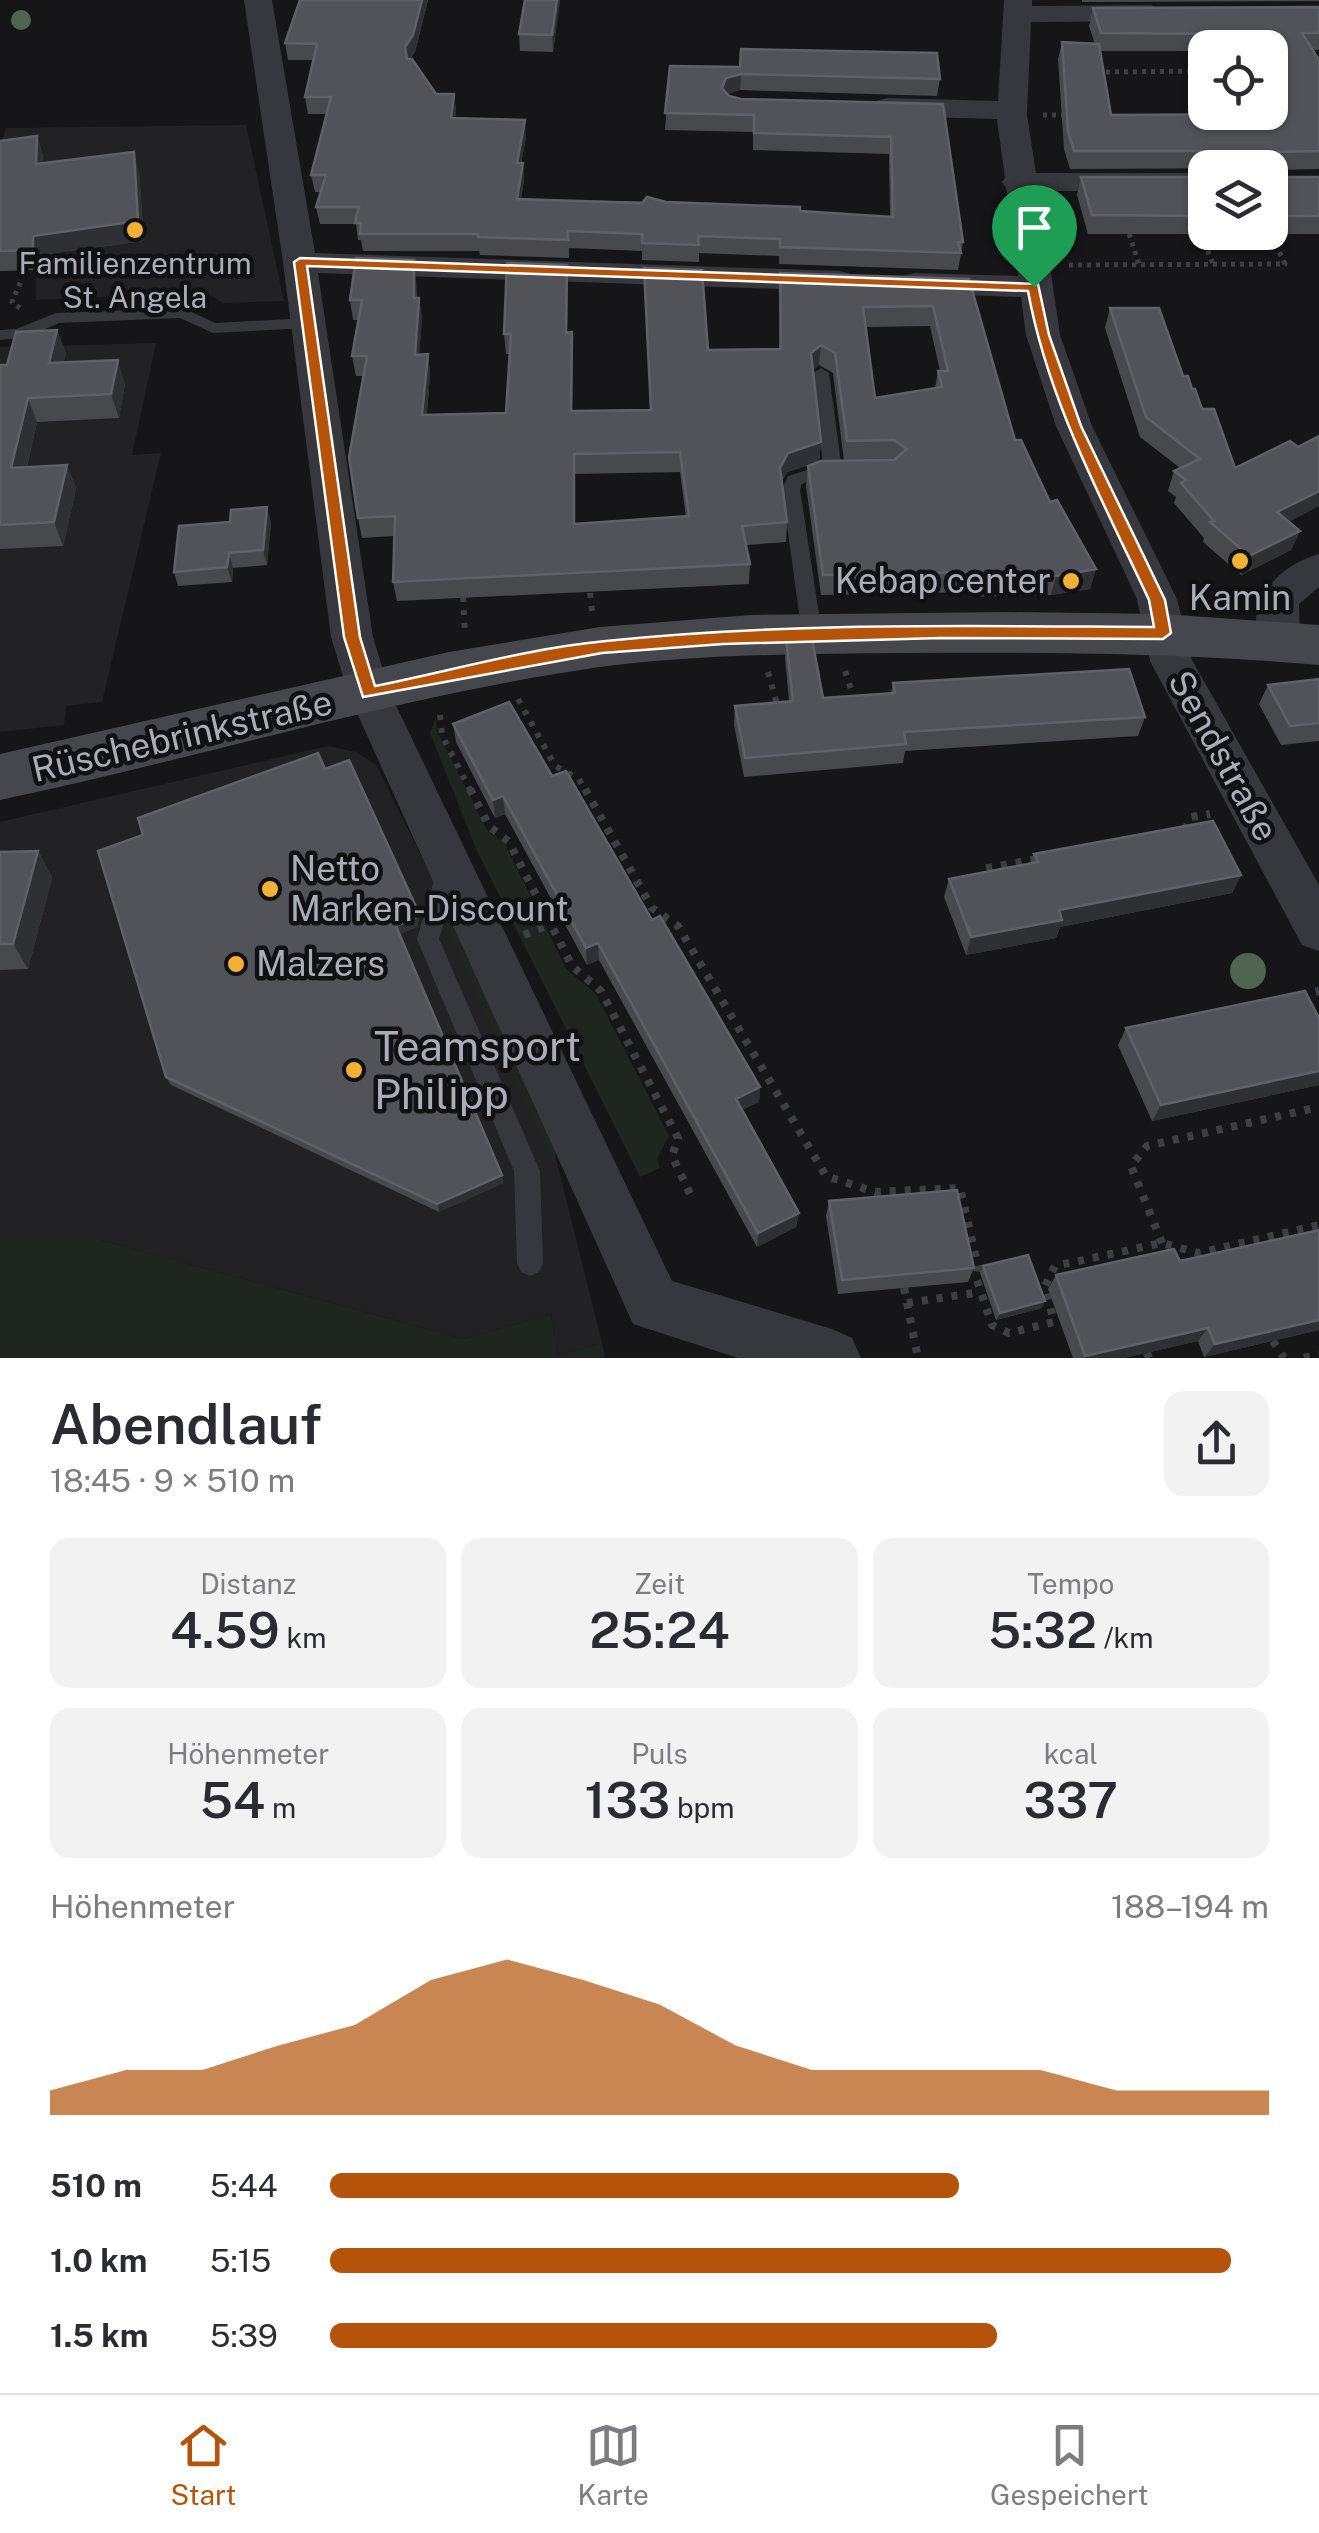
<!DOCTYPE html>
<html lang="de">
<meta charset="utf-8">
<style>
:root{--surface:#fff;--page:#f2f2f3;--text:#2b2b33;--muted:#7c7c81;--line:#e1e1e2;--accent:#b45309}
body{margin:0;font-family:"Public Sans",sans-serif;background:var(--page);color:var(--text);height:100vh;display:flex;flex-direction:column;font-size:38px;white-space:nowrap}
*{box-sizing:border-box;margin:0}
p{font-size:32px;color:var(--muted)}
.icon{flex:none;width:55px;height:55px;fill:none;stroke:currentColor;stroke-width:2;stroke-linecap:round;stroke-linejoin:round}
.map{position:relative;height:1358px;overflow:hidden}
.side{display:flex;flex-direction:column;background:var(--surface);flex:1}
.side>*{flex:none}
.fabs{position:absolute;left:1188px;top:30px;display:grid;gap:20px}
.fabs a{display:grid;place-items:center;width:100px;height:100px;border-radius:20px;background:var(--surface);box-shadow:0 2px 8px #0004;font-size:50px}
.pin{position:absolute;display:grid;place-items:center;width:85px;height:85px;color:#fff;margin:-102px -42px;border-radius:50% 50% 50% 0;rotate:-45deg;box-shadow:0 0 10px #0007}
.pin .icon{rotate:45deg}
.round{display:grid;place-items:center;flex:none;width:105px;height:105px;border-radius:20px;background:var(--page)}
.summary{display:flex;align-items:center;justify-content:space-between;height:170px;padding:0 50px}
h1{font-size:55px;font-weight:600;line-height:75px}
.stats{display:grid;grid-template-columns:repeat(3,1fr);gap:15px;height:170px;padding:10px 50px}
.stats div{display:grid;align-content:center;border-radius:20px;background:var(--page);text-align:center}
.stats b{font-size:50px;font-weight:600}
.stats small{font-size:28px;font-weight:400}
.stats p{font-size:28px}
.chart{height:280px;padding:20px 50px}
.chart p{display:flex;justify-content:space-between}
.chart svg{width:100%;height:180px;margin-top:10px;fill:var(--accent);opacity:.7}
ul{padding:0 50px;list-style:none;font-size:32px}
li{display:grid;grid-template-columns:160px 120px 1fr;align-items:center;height:75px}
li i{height:25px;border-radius:12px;background:var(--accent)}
.tabs{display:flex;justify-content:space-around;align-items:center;height:140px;border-top:2px solid var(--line);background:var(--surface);font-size:28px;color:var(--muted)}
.tabs a{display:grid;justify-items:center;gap:5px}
.tabs .current{color:var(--accent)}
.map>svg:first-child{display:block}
</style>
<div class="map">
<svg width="1319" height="1358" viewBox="0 0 1319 1358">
<rect width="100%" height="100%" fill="#161618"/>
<g fill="#222225">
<path d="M246,125l38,176 -61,2 -19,-11 -168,8v-30l-36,1v-125l6,-18z"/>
<path d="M156,343l-24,112 29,-2 -59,249 -36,4 -2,19 -64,7v-385z"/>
<path d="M328,746l28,6 20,13 74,149 107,248 45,181 -44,12 -7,-41 -87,25 -363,-99h-101v-418z"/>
</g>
<g fill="#1e261f">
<path d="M436,717l1,14 50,99 18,14 61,125 30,25 73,142 -12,23 3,9 -20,9 -163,-326 -47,-118z"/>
<path d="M450,914l100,215 7,33 -7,-6 -105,-232z"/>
<path d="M0,1240h101l363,99 87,-25 7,41 44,-12 3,15h-605z"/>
</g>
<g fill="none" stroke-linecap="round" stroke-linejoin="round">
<g stroke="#3d3f44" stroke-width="5" stroke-dasharray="4 5" stroke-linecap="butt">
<path d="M1097,72l108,-1"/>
<path d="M1043,115h27"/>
<path d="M1129,234l10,30"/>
<path d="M1201,234l12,30"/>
<path d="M1069,265l216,-1 -14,-30"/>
<path d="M20,308l-8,-6 11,-26"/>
</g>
<g stroke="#3d3f44" stroke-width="6" stroke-dasharray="5 8" stroke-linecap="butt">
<path d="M590,593l2,18"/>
<path d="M463,597l2,37"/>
<path d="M845,671l10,31"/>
<path d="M768,672l10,36"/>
<path d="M518,699l37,67 24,13 7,13"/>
<path d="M440,715l2,20 29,57"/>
</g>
<g stroke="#3d3f44" stroke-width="8" stroke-dasharray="6 9" stroke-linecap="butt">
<path d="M470,789l19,37 20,16 63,124 29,25 77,147 -6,18 20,42"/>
<path d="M585,789l67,119 26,18 148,250 49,16 85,-4 18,79 -1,13 15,45 17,8 45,-11 -9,-36 10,-20 107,-23 37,10 120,-28"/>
<path d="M1185,830l6,-13 19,-3"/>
<path d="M987,880l-4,-11 54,-10"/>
<path d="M524,935l27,-11"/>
<path d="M1301,995l18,-4"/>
<path d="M1162,1243l-31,-77 16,-20 172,-39"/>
<path d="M904,1288l14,70"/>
<path d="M907,1303l74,-11"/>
<path d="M1273,1341l11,17"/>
<path d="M1147,1353l2,5"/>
<path d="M1304,1358l15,-4"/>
</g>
<g fill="#37383d" fill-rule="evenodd">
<path d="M183,308l32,15 93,-5 8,5 -8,5 -95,5 -33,-15 -121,5 -34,15 -25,2v-10l16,-1 40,-16z"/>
<path d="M821,368l8,5 13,98 -3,4 -21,2 -16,7 -2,5 22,145 -10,7 -10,-7 -20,-145 6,-13 35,-11 -10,-92z"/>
<path d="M447,865l8,2 3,7 -19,65 101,232 3,92 -4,9 -9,4 -9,-4 -4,-9 -3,-92 -97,-232 19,-65 3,-7z"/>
</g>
<g fill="#37383d" fill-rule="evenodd">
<path d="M244,0h28l43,253 524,18 12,3 5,7 -5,7 -12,3 -521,-18 55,364 17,56 282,588 160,48 20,9 9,20h-123l-105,-34 -285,-631 -17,-56 -48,-375z"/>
<path d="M1004,0h28v6l119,-1 14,8 -14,8 -120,1 -4,93 9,58h169v18h-166l21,144 32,91 85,173 15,61 127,225v66l-17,-6 -152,-284 -13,-62 -81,-173 -30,-91 -5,-38 -106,-4 -12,-3 -5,-7 5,-7 12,-3 103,3 -12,-88 -4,-6 3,-4 -8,-59 -110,-3 -11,-3 -4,-6 4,-6 11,-3 111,3z"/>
<path d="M1319,554v33l-20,17 1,37 -6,11 -15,5 -15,-5c-25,-45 12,-86 55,-98z"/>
</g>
<path fill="#45474d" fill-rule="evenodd" d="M1007,612l156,2 156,11v40c-139,-12 -277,-13 -417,-12 -101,1 -202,1 -302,14 -203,29 -400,91 -600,133v-46l449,-102 151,-25 151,-12z"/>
</g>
<g fill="#506452">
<circle cx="21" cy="20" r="10"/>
<circle cx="1248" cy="971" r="18"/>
</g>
<g fill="#47494d" fill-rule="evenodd">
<path d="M300,0h128l-13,52 -5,7 26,35h18l2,17 -1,7 71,19 -5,26h2l1,17 -3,19 145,3 224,15 -1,-63 -136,-4v-18l-88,-2 5,-64 270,13 -3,17 -197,-6 -13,4 14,5 202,5 20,138 -5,28 -179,-6v-8l-80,-3v9l-57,-2v-9l-73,-3v10l-89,-3 -1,-4h-116l-2,-11h-3l-2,-16h-36l-4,-17 5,-15h-6l-4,-17 16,-61h-19l-3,-17 9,-37h-26l-3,-17z"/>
<path d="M560,0l-7,52 -33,-1 -1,-17z"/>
<path d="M1082,0h237v1l-237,1z"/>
<path d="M1319,7v43h-6l6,10v109l-47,1v3l4,4h43v57h-231l-11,-39 4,-18h124v55h65v-64l-200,1 -6,-20 -6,-90 4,-17 33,2 -6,-18 4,-18zM1205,48h65v64h-7l1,2 -153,1 -11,-64h105z"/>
<path d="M37,136l6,20v7l96,9 5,69 -104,14v15l-40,1v-130z"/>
<path d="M567,265v68l5,-1 1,20 -1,59 78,-1 -6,-142 64,82 71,-1 1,-76 189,6 46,161 35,62 46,67 -6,20 -39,6 -81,2 -1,-5 -148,3 -15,-109 2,-20 5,-2 -26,8 -5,9 5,41 -1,20 -40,3 4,19 -1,20 -352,17 -4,-19 1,-46 -32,2 -4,-20 5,-142h-7l-4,-20 6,-36h-5l-3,-20 66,-20 1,18h2l3,20 -3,37 9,-1 2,20 -3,40 79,-1 3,-59h-3l-2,-20zM930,326l10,45h-2l-3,17 -60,10 -9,-71zM819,365l14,8 11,88 -25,1 2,-20 -8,-72zM680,472l6,45 -111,7v-50z"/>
<path d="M1110,308l73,68 9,13 43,79 63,-21 21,59 -31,16 12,9 -9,19 -50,25 -38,-33 1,-4 -30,-35 2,-6 -8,-6 6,-20 6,-3 -40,-31 -35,-109z"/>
<path d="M57,330l9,24 -3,9 62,21 -6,34 -82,4 -10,45 40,-2 9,24 -13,57 -63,3v-184h7z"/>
<path d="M271,522l-4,43 -34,3 -1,14 -54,4 -4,-14z"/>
<path d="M786,639l37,59 68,-5 2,-10 252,34 -7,19 -233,15 -2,12 -159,14 -10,-52 1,-19 54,-5 -4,-43z"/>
<path d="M1319,679v62l-38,4 -22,-41 9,-19z"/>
<path d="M453,724l99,52 100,144 108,167 -1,15 -17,8 57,103 -3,14 -39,20 -158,-287 -12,5 -82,-151 -10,4 -39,-76z"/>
<path d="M325,769l92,140 2,9 -2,9 -18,7 103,241 1,8 -64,29 -268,-127 -5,-8z"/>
<path d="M38,851l14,27 -24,91 -28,1v-118z"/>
<path d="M1034,854l207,21 -9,18 -172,34 -4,11 -90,17 -22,-58 5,-18 82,-15z"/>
<path d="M1319,1018v67l-167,36 -34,-76 8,-17z"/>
<path d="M829,1201l145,67 -6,14 -130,12 -12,-78z"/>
<path d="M1319,1230v100l-115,27 -6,-16 -74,17h-51l-25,-69 8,-14 124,-14z"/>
<path d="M983,1266l59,42 -46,12 -16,-47z"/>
</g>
<g fill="#2f3033">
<path d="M422,0h6l-13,52 -8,11 -2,-16z"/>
<path d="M557,0h3l-7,52 -1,-17z"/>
<path d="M741,74l-1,16 -14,5 -4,-7 4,-10z"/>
<path d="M454,94l2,17 -4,24 -1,-17z"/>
<path d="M525,120l1,17 -8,43 -1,-17z"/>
<path d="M37,136l6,20v28l-7,-20z"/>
<path d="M134,152l5,20 5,69 -104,14v15l-7,-20v-14z"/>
<path d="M523,163l1,17 -6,36 -1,-17z"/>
<path d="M414,260l2,20 1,38 -3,-20z"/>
<path d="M567,265l1,20 -1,68 -1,-20z"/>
<path d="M419,298l3,20 -4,57 -3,-20z"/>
<path d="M57,330l9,24 -9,33 -8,-24z"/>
<path d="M572,332l1,20 -1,79 -1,-20z"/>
<path d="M821,345l-2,20 -10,8 2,-20z"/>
<path d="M428,354l2,20 -5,61 -3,-20z"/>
<path d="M118,360l7,24 -6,34 -8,-24z"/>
<path d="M28,398l9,24 -16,70 -10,-24z"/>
<path d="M821,442l-2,20 -32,10 -8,15 1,-19 8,-15z"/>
<path d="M67,465l9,24 -13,57 -9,-24z"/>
<path d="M1319,491v15l-50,26 8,-20z"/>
<path d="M267,507l4,15 -4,43 -4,-15z"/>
<path d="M1300,531l-9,19 -50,25 8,-19z"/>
<path d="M229,553l4,15 -1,14 -5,-15z"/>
<path d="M1096,569l-6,20 -39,6 5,-19z"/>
<path d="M503,796l2,18 -10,4 -2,-18z"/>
<path d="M38,851l14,27 -24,91 -15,-25z"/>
<path d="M1241,875l-9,18 -172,34 -4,11 -90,17 5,-18 88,-27z"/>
<path d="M417,909l2,9 -2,9 -19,8 -2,-9z"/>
<path d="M598,943l1,17 -12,5 -1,-17z"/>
<path d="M1319,1071v14l-167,36 9,-16z"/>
<path d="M760,1087l-1,15 -25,12 2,-15z"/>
<path d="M502,1175l1,8 -64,29 -2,-8z"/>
<path d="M799,1213l-3,14 -39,20 1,-14z"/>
<path d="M1045,1301l-3,7 -46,12 4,-7z"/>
<path d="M1319,1320v10l-115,27 11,-13z"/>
<path d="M1208,1328l-10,13 -74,17h-40l1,-2z"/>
</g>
<g fill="#525359" stroke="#5f6168" stroke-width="2.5" fill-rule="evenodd">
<path d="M300,0h122l-9,35 -8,12 2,12h5l24,35h18l-3,24 74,2 -8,43h6l-6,36 125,4 5,-6 19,5 134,5v4l93,6 -2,-80 -137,-4v-18l-89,-2 5,-47 70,1 1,-18 196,4 3,26 -199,-5 -15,4 -4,10 7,8 12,3 202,5 20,138h-5l3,11 -181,-6v-8l-82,-3 1,9 -57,-2v-9l-74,-3v9l-90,-3v-3h-118l1,-11h-6l4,-16h-43l10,-32h-15l20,-78h-26l12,-53 -32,-1z"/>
<path d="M525,0h32l-5,35 -33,-1z"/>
<path d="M1319,7v26h-17l17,27v91l-46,1 -1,21 4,4h43v39h-49v-48h-56v-13l-4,-4h-136l-6,-20 -6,-89 37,2 12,71 168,-1 -9,-16v-50h-28l-8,-14 -133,-1 -8,-25z"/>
<path d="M37,136l-1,28 98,-12 4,69 -105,15v14l-33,1v-110z"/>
<path d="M1081,177h124v39l-113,-1z"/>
<path d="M356,258l58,2v38h5l-4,57 13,-1 -6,61 84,-2 5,-79h-7l3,-71 60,2 -1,68 6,-1 -1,79 80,-1 -7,-142 58,2 6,80 73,-1 -1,-76 189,6 46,161h6l29,62 7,-2 39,69 -40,7 -82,2 -1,-6 -150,3 -15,-109 13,-5 73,-1 13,-11 -13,-9 -47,1 -12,-88 -14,-8 -10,8 10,89 -33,11 -8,15 7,54 -45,4 8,38 -357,18 2,-66 -37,2 -9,-61 18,-101h-15l10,-56h-12zM933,306l15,65h-10l4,16 -67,11 -12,-91zM680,452l9,64 -115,8v-70z"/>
<path d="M1110,308h49l24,68h5l4,13h3l7,20h12l21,59 55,-27 8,6 21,-11v55l-42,21 23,19 -51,25 -39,-34 4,-1 -33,-38 5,-3 -12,-9 26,-12 -54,-42z"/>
<path d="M57,330l-8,33 69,-3 -7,34 -83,4 -17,70 56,-3 -13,57 -54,3v-160h7l9,-33z"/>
<path d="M267,507l-4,43 -34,3 -2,14 -53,5 5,-46 51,-4 1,-12z"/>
<path d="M786,639h26l11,59 72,-5 -2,-10 236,-14 16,48 -241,15 2,12 -161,14 -10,-52 58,-5z"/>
<path d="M1319,679v44l-29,3 -22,-41z"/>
<path d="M509,702l43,74 14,-5 86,149 8,-4 100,171 -24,12 63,114 -41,20 -160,-290 -12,5 -83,-152 -10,4 -40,-76z"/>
<path d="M318,753l7,16 24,-9 68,149 -2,9 -19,8 106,249 -65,29 -271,-127 -68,-226 45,-16 -5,-17z"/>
<path d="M1213,821l28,54 -182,35 3,10 -91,17 -22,-58 89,-17 -4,-8z"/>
<path d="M38,851l-25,93h-13v-92z"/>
<path d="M1305,991l14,27v53l-158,34 -35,-77z"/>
<path d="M957,1190l17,78 -132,12 -13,-79z"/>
<path d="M1319,1230v90l-104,24 -7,-16 -123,28 -29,-81 118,-26 6,12z"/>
<path d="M1028,1255l17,46 -45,12 -17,-47z"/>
</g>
<path fill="#b45309" stroke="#fff" stroke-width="2.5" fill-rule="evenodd" d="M300,258l738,26 11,51 32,91 84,174 6,33 -8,6 -222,-1 -218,6 -121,9 -239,44 -19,-60 -50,-375zM307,266l721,25c20,110 74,208 121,309l5,27c-182,-1 -366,-5 -548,14 -77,7 -155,30 -231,45l-15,-49z"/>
<g fill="#f2b134" stroke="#111113" stroke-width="4">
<circle cx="135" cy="230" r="10"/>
<circle cx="1240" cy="561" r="10"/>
<circle cx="1071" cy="581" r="10"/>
<circle cx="270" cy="889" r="10"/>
<circle cx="236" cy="964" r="10"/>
<circle cx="354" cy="1070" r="10"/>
</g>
<g text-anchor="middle" stroke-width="9" stroke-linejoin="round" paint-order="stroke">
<g font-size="30" fill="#a8adb8" stroke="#111113">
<text x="135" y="274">Familienzentrum<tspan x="135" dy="34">St. Angela</tspan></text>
</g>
<g font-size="35" fill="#a8adb8" stroke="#111113" text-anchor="start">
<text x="1051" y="593" text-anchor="end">Kebap center</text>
<text x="1240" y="610" text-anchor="middle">Kamin</text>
<text x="290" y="881">Netto<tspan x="290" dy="40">Marken-Discount</tspan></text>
<text x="256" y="976">Malzers</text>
</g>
<g font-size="35" fill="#a8adb8" stroke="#111113">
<text transform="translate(182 736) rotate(-13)" y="12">Rüschebrinkstraße</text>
<text transform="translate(1223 756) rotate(61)" y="12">Sendstraße</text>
</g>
<g font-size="42" fill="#a8adb8" stroke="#111113" text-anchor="start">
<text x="374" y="1061">Teamsport<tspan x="374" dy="48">Philipp</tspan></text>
</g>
</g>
</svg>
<div class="fabs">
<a><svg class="icon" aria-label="locate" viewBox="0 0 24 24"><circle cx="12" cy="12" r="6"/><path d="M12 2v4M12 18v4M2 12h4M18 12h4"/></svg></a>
<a><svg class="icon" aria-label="layers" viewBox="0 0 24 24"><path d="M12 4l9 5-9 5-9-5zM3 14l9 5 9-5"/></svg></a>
</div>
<div class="pin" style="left:1034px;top:287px;background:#1e9e55"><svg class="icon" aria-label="arrive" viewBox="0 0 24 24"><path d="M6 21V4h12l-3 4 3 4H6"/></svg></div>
</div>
<section class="side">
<div class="summary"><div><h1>Abendlauf</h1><p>18:45 · 9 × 510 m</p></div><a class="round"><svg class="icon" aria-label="share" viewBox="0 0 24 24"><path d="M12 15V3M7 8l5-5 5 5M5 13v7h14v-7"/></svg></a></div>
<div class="stats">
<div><p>Distanz</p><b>4.59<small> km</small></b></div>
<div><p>Zeit</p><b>25:24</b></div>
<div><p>Tempo</p><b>5:32<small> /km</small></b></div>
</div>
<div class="stats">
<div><p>Höhenmeter</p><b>54<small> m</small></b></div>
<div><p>Puls</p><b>133<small> bpm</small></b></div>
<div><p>kcal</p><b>337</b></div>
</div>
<div class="chart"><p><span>Höhenmeter</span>188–194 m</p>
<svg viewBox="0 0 160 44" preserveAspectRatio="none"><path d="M0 44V38L10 33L20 33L30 27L40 22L50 11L60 6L70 11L80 17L90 27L100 33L110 33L120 33L130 33L140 38L150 38L160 38V44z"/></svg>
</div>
<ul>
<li><b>510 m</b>5:44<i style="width:67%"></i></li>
<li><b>1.0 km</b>5:15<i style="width:96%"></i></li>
<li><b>1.5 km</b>5:39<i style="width:71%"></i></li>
</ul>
</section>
<nav class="tabs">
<a class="current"><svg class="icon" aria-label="home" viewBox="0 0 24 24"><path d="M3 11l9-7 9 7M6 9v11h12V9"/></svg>Start</a>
<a><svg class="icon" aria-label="map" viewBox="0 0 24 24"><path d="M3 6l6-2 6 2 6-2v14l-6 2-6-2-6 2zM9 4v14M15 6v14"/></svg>Karte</a>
<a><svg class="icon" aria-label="saved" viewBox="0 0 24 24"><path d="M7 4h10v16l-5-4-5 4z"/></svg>Gespeichert</a>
</nav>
